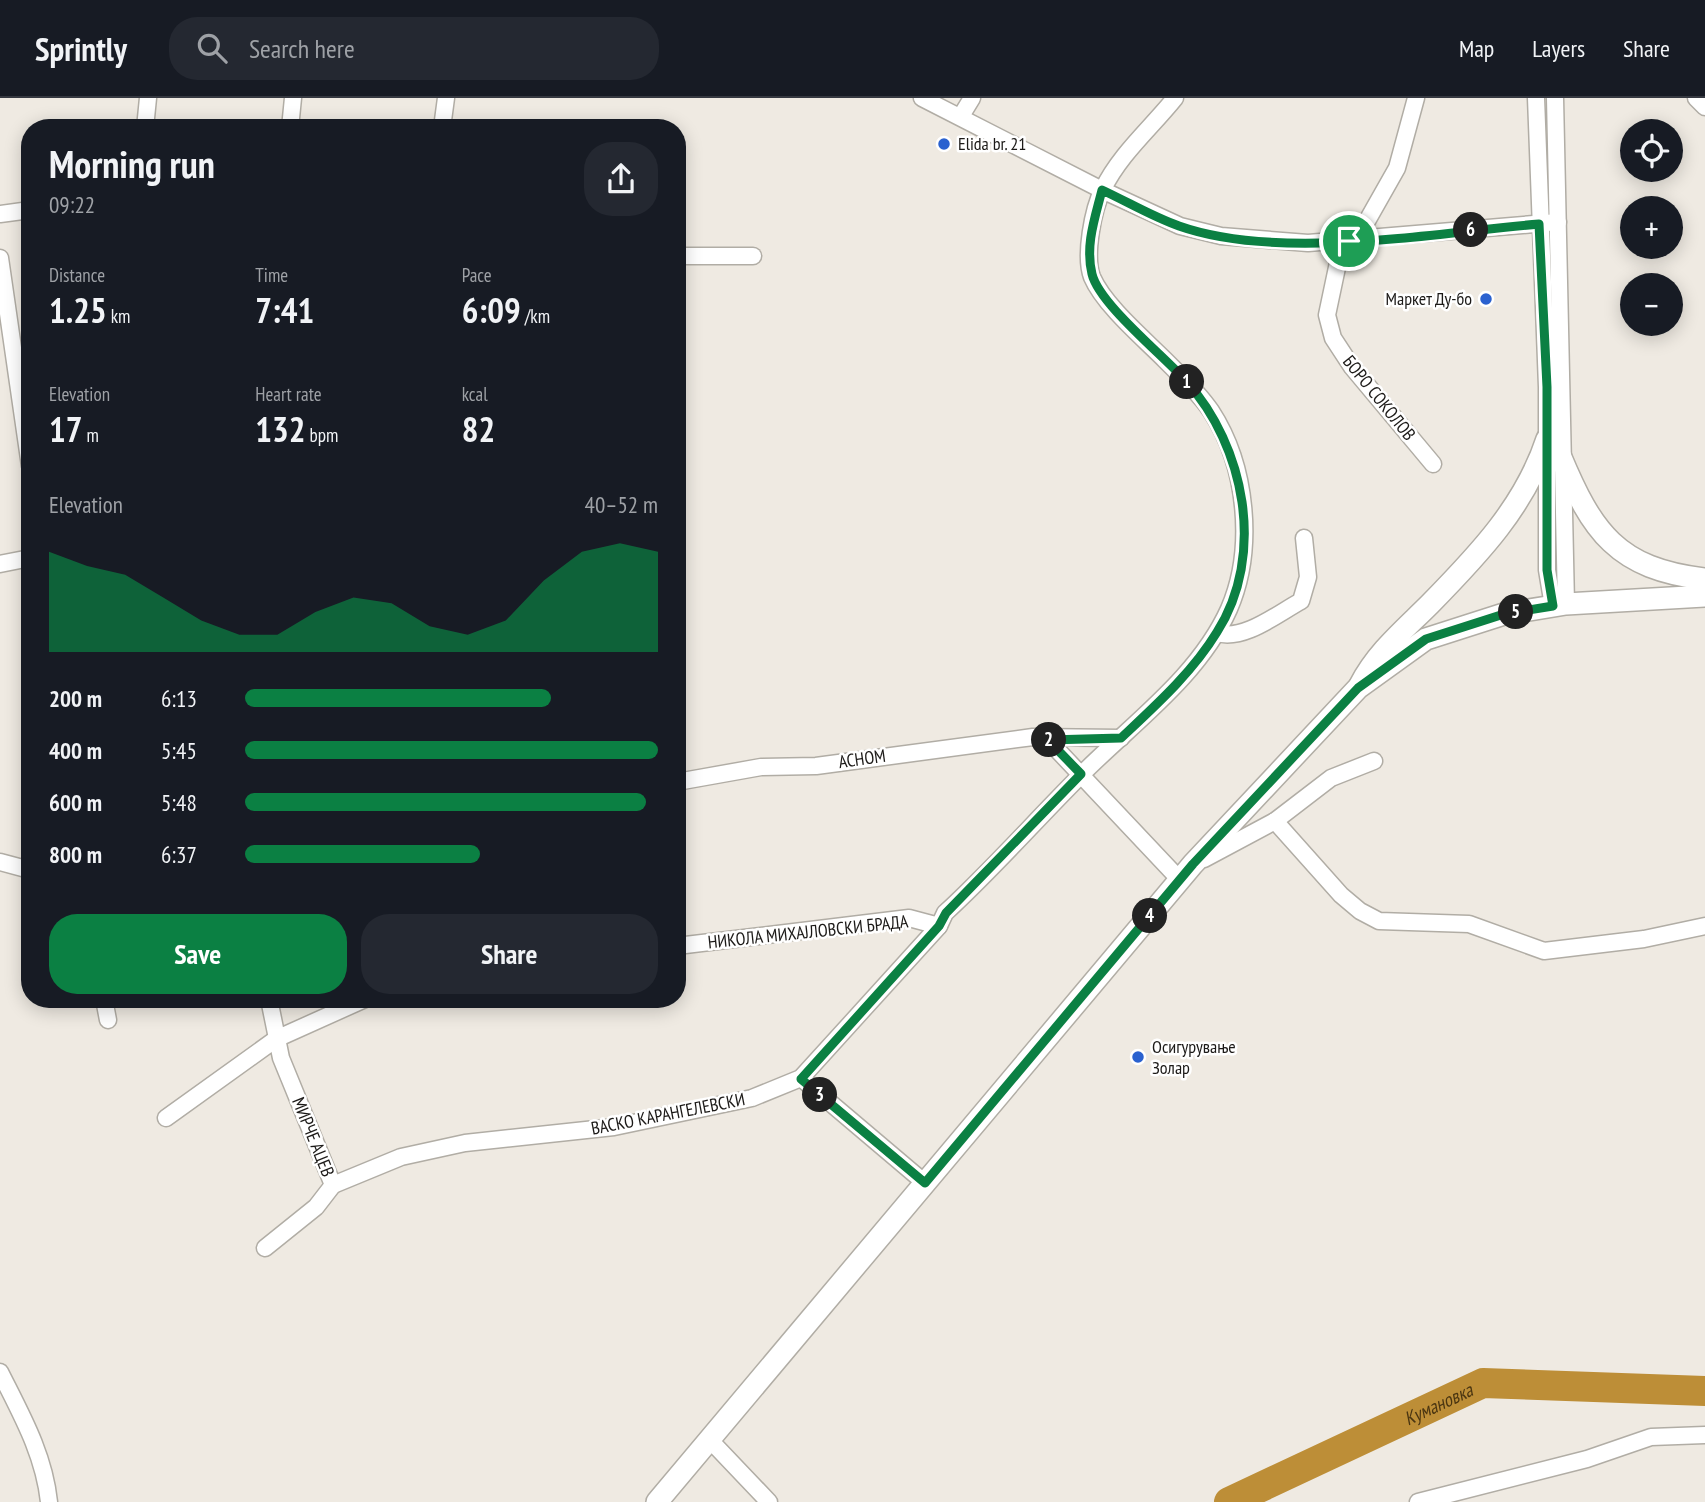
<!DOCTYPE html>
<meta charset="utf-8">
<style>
:root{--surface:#171b24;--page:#242831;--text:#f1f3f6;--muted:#9ea1a6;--line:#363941;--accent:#0b8043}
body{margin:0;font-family:"PT Sans Narrow",sans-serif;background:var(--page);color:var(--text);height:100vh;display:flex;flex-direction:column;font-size:26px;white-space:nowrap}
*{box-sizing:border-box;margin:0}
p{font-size:23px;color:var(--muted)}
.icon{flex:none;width:38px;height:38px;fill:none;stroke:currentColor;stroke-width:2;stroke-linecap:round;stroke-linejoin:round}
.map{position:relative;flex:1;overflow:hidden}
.details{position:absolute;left:21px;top:21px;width:665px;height:889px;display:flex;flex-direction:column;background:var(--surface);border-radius:28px;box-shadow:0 4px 18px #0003}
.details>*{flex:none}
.tools{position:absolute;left:1620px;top:21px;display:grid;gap:14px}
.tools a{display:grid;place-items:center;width:63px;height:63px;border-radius:50%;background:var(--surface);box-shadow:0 4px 18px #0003;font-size:35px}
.pin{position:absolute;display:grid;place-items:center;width:60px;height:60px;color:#fff;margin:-30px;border:4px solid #fff;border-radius:50%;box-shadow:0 2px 7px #0007}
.km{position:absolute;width:35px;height:35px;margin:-18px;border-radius:50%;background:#222;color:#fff;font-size:19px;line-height:35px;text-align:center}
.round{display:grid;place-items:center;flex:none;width:74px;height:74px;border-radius:28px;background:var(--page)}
.overview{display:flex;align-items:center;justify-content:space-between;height:119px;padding:0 28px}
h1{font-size:38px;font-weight:800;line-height:52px}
.stats{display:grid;grid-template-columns:repeat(3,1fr);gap:10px;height:119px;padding:7px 28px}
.stats div{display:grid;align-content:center}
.stats b{font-size:35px;font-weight:800}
.stats small{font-size:19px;font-weight:400}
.stats p{font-size:19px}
.chart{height:196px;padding:14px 28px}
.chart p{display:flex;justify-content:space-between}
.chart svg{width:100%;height:126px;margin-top:7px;fill:var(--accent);opacity:.7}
.button{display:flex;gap:14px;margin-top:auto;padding:14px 28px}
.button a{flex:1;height:80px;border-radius:28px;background:var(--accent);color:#fff;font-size:28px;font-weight:800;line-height:80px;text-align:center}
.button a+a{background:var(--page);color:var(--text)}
ul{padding:0 28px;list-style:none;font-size:23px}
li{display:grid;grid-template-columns:112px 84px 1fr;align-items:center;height:52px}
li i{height:18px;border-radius:9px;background:var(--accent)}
header{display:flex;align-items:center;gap:42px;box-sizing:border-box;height:98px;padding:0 35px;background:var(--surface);border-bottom:2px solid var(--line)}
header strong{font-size:33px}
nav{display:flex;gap:38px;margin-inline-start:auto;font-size:24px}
.search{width:490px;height:63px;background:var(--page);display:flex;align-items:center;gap:18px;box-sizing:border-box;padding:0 24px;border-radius:28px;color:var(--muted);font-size:26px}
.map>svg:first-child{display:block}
</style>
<header>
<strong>Sprintly</strong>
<div class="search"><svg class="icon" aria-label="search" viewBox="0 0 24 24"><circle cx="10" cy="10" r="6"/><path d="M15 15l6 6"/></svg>Search here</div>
<nav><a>Map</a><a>Layers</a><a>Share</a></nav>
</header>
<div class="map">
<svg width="1705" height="1404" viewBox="0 0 1705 1404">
<rect width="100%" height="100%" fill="#efeae2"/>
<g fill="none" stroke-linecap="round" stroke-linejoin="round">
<path stroke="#bd8e37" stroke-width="30" id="s1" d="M1229,1404l254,-119 222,8"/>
<defs>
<g id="minor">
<path d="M922,0l180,92 78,36 41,10 87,7 250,-21"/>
<path d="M1416,0l-19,70 -30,53 -28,37 -12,57 6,23 19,29 81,97"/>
<path d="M1536,0l11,289v183l6,36"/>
<path d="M1555,0l11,506"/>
<path d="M1696,0l9,9"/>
<path d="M961,18l11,-18"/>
<path d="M145,30l3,-30"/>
<path d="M290,30l3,-30"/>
<path d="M442,30l4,-30"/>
<path d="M0,116l30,-4"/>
<path d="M677,158h76"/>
<path d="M0,160l30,208"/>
<path d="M0,466l30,-6"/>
<path d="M1217,535c27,8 60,-19 84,-32l7,-24 -4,-39"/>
<path d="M1048,642l132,140"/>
<path d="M677,684l84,-15 55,-1 217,-29 88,1"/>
<path d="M1275,723l66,74 19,16 19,10 90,3 75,27 100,-12 61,-13"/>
<path d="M1204,761l71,-38 56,-43 43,-17"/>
<path d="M0,764l30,8"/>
<path d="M677,848l232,-28 30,8 6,-13c47,-43 89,-91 134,-136 51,-52 119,-99 150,-168 26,-60 18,-143 -18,-198 -13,-19 -30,-35 -46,-51 -22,-22 -61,-55 -73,-83 -8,-21 1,-68 11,-88 17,-35 48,-61 72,-91"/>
<path d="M104,901l4,21"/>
<path d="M801,980l124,105"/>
<path d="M166,1020l110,-79 89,-40"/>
<path d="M333,1087l68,-28 64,-14 149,-16 138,-29 49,-20 138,-152"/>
<path d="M265,1150l51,-41 17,-22 -52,-127 -12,-59"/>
<path d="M0,1274c21,42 44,82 49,130"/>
<path d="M709,1341l60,63"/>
<path d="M1418,1404l169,-43 64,-22 54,-2"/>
</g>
<g id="major">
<path d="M1560,357c32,77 57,114 145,124"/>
<path d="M1360,587c17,-33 44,-55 70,-81 48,-49 95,-98 117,-165"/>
<path d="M657,1404l536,-638 165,-176 68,-49 78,-25 62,-10 139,-8"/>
</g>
</defs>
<use href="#minor" stroke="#b1ada5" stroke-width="19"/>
<use href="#major" stroke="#b1ada5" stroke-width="24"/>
<use href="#minor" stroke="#fff" stroke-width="16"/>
<use href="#major" stroke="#fff" stroke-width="21"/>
</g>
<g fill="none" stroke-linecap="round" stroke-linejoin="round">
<defs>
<path id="route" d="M1102,92c26,12 51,27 77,36 99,35 255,7 360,-2l8,163v183l6,36 -49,8 -78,25 -68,49 -165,176 -268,319 -124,-104 138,-153 7,-13 135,-139 -33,-34 73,-2c34,-32 71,-65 96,-106 49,-77 28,-186 -31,-251 -22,-25 -87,-77 -94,-107 -7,-29 3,-56 10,-84z"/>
</defs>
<use href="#route" stroke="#fff" stroke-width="14"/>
<use href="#route" stroke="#0b8043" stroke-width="9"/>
</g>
<g fill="#2a61cf" stroke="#fff" stroke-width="2.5">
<circle cx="944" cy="46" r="7"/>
<circle cx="1486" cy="201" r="7"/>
<circle cx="1138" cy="959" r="7"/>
</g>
<g text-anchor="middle" stroke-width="5" stroke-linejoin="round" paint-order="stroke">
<g font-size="18" fill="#1c1a18" stroke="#fff" text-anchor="start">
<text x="958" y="52">Elida br. 21</text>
<text x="1472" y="207" text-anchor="end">Маркет Ду-бо</text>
<text x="1152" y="955">Осигурување<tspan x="1152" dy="21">Золар</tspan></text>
</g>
<g font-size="18" fill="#1c1a18" stroke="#fff">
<text transform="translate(1379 300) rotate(51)" y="6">БОРО СОКОЛОВ</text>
<text transform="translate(862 661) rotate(-8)" y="6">АСНОМ</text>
<text transform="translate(808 834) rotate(-6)" y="6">НИКОЛА МИХАЈЛОВСКИ БРАДА</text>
<text transform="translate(668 1016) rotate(-11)" y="6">ВАСКО КАРАНГЕЛЕВСКИ</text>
<text transform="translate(313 1039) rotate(68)" y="6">МИРЧЕ АЦЕВ</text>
</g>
<g font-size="19" font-style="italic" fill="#4a3511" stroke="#fff">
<text dy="7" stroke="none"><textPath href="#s1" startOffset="231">Кумановка</textPath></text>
</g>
</g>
</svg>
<div class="tools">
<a><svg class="icon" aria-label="locate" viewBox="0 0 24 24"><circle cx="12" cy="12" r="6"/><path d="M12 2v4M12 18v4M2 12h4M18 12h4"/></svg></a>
<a>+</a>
<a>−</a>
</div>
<div class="pin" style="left:1349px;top:143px;background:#1e9e55"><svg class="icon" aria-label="arrive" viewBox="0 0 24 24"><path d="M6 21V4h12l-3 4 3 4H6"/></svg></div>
<b class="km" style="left:1187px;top:284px">1</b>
<b class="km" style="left:1049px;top:642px">2</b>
<b class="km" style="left:820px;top:997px">3</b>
<b class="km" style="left:1150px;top:818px">4</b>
<b class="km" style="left:1516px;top:514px">5</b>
<b class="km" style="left:1471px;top:132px">6</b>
<section class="details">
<div class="overview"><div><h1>Morning run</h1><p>09:22</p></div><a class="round"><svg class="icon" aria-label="share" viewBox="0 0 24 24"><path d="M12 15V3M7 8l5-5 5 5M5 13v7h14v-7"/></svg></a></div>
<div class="stats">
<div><p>Distance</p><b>1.25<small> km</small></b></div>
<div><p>Time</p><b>7:41</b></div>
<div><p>Pace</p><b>6:09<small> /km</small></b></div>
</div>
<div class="stats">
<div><p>Elevation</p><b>17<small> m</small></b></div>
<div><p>Heart rate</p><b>132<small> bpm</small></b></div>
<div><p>kcal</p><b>82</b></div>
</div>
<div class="chart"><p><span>Elevation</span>40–52 m</p>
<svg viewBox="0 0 160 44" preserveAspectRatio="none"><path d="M0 44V9L10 14L20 17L30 25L40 33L50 38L60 38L70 30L80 25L90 27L100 35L110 38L120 33L130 19L140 9L150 6L160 9V44z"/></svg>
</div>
<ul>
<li><b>200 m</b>6:13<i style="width:74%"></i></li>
<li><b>400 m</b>5:45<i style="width:100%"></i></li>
<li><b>600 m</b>5:48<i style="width:97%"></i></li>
<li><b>800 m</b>6:37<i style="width:57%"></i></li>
</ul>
<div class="button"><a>Save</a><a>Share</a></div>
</section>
</div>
